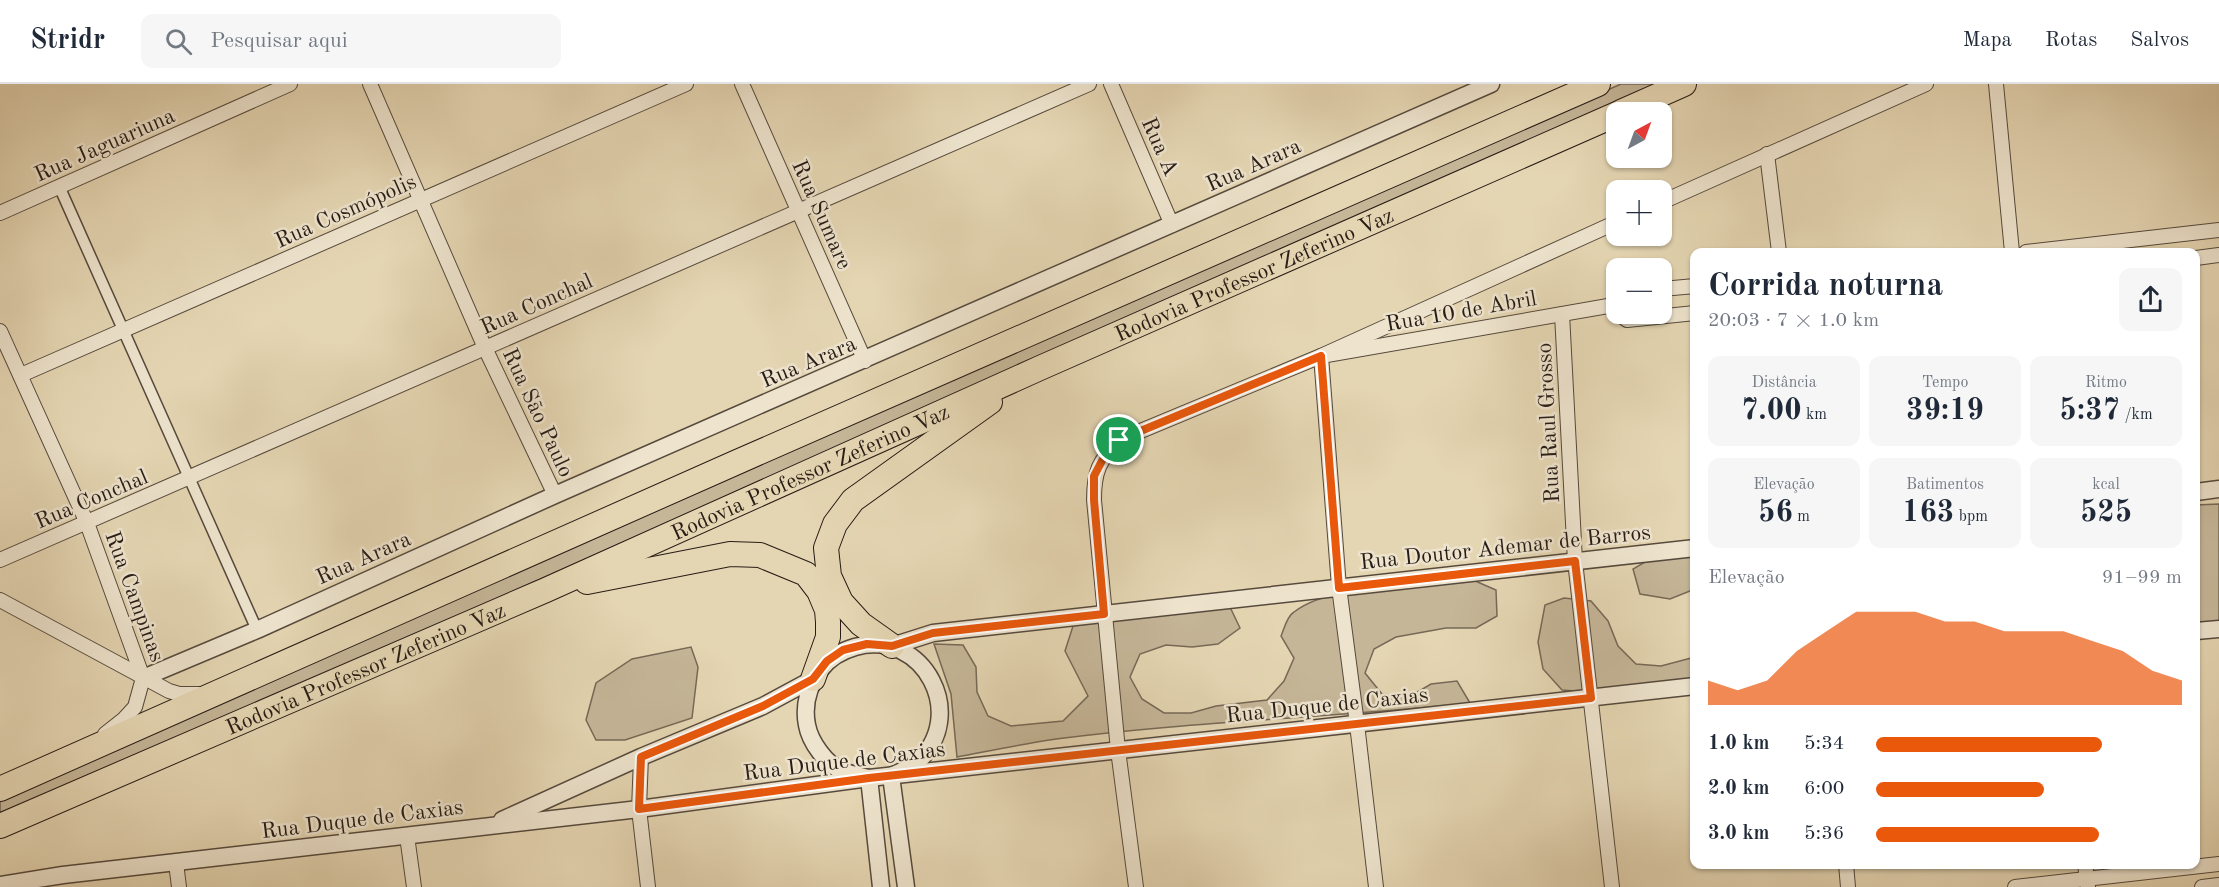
<!DOCTYPE html>
<html lang="pt">
<meta charset="utf-8">
<style>
:root{--surface:#fff;--page:#f6f6f7;--text:#1f2937;--muted:#747a83;--line:#e0e1e3;--accent:#ea580c}
body{margin:0;font-family:"Old Standard TT",serif;background:var(--page);color:var(--text);height:100vh;display:flex;flex-direction:column;font-size:22px;white-space:nowrap}
*{box-sizing:border-box;margin:0}
p{font-size:20px;color:var(--muted)}
.icon{flex:none;width:33px;height:33px;fill:none;stroke:currentColor;stroke-width:2;stroke-linecap:round;stroke-linejoin:round}
.map{position:relative;flex:1;overflow:hidden}
.sheet{position:absolute;left:1690px;top:164px;width:510px;height:621px;display:flex;flex-direction:column;background:var(--surface);border-radius:12px;box-shadow:0 2px 4px #0004}
.sheet>*{flex:none}
.needle{width:39px;rotate:41deg}
.tools{position:absolute;left:1606px;top:18px;display:grid;gap:12px}
.tools a{display:grid;place-items:center;width:66px;height:66px;border-radius:12px;background:var(--surface);box-shadow:0 2px 4px #0004;font-size:30px}
.pin{position:absolute;display:grid;place-items:center;width:51px;height:51px;color:#fff;margin:-26px;border:3px solid #fff;border-radius:50%;box-shadow:0 2px 6px #0007}
.round{display:grid;place-items:center;flex:none;width:63px;height:63px;border-radius:12px;background:var(--page)}
.head{display:flex;align-items:center;justify-content:space-between;height:102px;padding:0 18px}
h1{font-size:33px;font-weight:700;line-height:45px}
.figures{display:grid;grid-template-columns:repeat(3,1fr);gap:9px;height:102px;padding:6px 18px}
.figures div{display:grid;align-content:center;border-radius:12px;background:var(--page);text-align:center}
.figures b{font-size:30px;font-weight:700}
.figures small{font-size:16px;font-weight:400}
.figures p{font-size:16px}
.chart{height:168px;padding:12px 18px}
.chart p{display:flex;justify-content:space-between}
.chart svg{width:100%;height:108px;margin-top:6px;fill:var(--accent);opacity:.7}
ul{padding:0 18px;list-style:none;font-size:20px}
li{display:grid;grid-template-columns:96px 72px 1fr;align-items:center;height:45px}
li i{height:15px;border-radius:8px;background:var(--accent)}
header{display:flex;align-items:center;gap:36px;box-sizing:border-box;height:84px;padding:0 30px;background:var(--surface);border-bottom:2px solid var(--line)}
header strong{font-size:28px}
nav{display:flex;gap:33px;margin-inline-start:auto;font-size:21px}
.search{width:420px;height:54px;background:var(--page);display:flex;align-items:center;gap:15px;box-sizing:border-box;padding:0 21px;border-radius:12px;color:var(--muted);font-size:22px}
.map>svg:first-child{display:block}
</style>
<header>
<strong>Stridr</strong>
<div class="search"><svg class="icon" aria-label="search" viewBox="0 0 24 24"><circle cx="10" cy="10" r="6"/><path d="M15 15l6 6"/></svg>Pesquisar aqui</div>
<nav><a>Mapa</a><a>Rotas</a><a>Salvos</a></nav>
</header>
<div class="map">
<svg width="2219" height="803" viewBox="0 0 2219 803">
<rect width="100%" height="100%" fill="#e5d6b3"/>
<filter id="stains"><feTurbulence type="fractalNoise" baseFrequency=".00333" numOctaves="4"/><feColorMatrix values="0 0 0 0 .2 0 0 0 0 .09 0 0 0 0 .02 0 0 0 .5 -.17"/></filter>
<radialGradient id="worn" r=".72"><stop offset=".6" stop-color="#630" stop-opacity="0"/><stop offset="1" stop-color="#630" stop-opacity=".3"/></radialGradient>
<g fill="#c5b698" stroke="#766957" stroke-width="1.5">
<path d="M1621,0h35l-1303,578 -353,154v-17l346,-151z"/>
<path d="M2219,420v123l-23,3v-125z"/>
<path d="M1695,470v35l-25,10 -30,-5 -7,-25 22,-13z"/>
<path d="M1473,496l23,10 1,26 -21,12h-30l-50,9 -22,12 -9,24 17,21 27,3 22,-13 26,-3 13,22c-138,15 -277,18 -414,36 -34,5 -67,12 -99,18l-6,-63 -17,-50 29,1 13,22 1,25 11,24 23,10 52,-5 25,-25 -23,-45 8,-25 27,-8 129,-13 11,23 -22,16 -26,3 -26,-2 -26,9 -10,23 12,22 22,14h27l25,-7 51,-6 17,-19 10,-23 -13,-22c3,-7 6,-20 13,-24 39,-31 130,-23 179,-32z"/>
<path d="M1564,514l27,3 17,20 10,25 18,18 25,2 34,-9v32l-106,3 -27,-2 -19,-21 -5,-27 7,-37z"/>
<path d="M691,563l7,20 -6,51 -67,22h-29l-10,-20 10,-37 36,-24z"/>
</g>
<g fill="none" stroke-linecap="round" stroke-linejoin="round">
<defs>
<path id="pedestrian" d="M59,102l198,444"/>
<g id="minor">
<path d="M370,0l115,264 70,147"/>
<path d="M742,0l123,277"/>
<path d="M1111,0l61,141"/>
<path d="M1996,0l16,168"/>
<path d="M1767,70l12,98"/>
<path d="M1662,118l264,-118"/>
<path d="M0,129l290,-129"/>
<path d="M2026,168l193,-22"/>
<path d="M2196,174l23,-3"/>
<path d="M1662,205l33,-3"/>
<path d="M1562,230l13,247 37,326"/>
<path d="M1619,230l8,6 68,-7"/>
<path d="M0,247l87,192 56,155"/>
<path d="M21,291l665,-291"/>
<path d="M0,476l1089,-476"/>
<path d="M0,516l169,91 10,3h24"/>
<path d="M105,650l19,-15 11,-12 8,-29"/>
<path d="M641,673l-2,52 9,78"/>
<path d="M407,752l7,51"/>
<path d="M176,779l3,24"/>
<path d="M1846,780l2,23"/>
<path d="M2085,780l3,23"/>
<path d="M1136,803l-18,-137 -24,-250c0,-29 5,-39 25,-60l202,-84 296,-134"/>
<path d="M1376,803l-19,-163 -18,-137 -18,-231 287,-50 9,-6"/>
<path d="M2015,803l204,-23"/>
<path d="M2202,803l17,-2"/>
</g>
<g id="tertiary">
<path d="M2196,408l23,-3"/>
<path d="M2196,547l23,-2"/>
<path d="M892,562l41,-13 762,-85"/>
<path d="M143,594l114,-48 298,-135 936,-411"/>
<path d="M502,736l139,-63 122,-51 50,-27"/>
<path d="M0,801l63,-10 576,-66 230,-31 826,-92"/>
<path d="M881,803l-12,-109c-9,-2 -18,-4 -27,-7 -16,-7 -32,-29 -35,-46 -4,-20 2,-40 14,-56 9,-12 20,-18 34,-22 69,-19 115,70 61,116 -7,6 -17,9 -25,13l15,111"/>
</g>
<g id="motorway">
<path d="M1621,28l63,-28"/>
<path d="M587,498l143,-28 30,1 46,19 13,17 8,19 1,12v15l-15,42"/>
<path d="M892,562l-31,-22 -20,-22 -12,-26 -3,-28 9,-24 18,-24 137,-98"/>
<path d="M0,705l735,-326 863,-379"/>
<path id="s1" d="M0,742l546,-236 494,-222 577,-254"/>
</g>
</defs>
<use href="#pedestrian" stroke="#564a3d" stroke-width="13"/>
<use href="#minor" stroke="#564a3d" stroke-width="16"/>
<use href="#tertiary" stroke="#564a3d" stroke-width="19"/>
<use href="#motorway" stroke="#271c16" stroke-width="26"/>
<use href="#pedestrian" stroke="#eee4ce" stroke-width="10"/>
<use href="#minor" stroke="#eee4ce" stroke-width="14"/>
<use href="#tertiary" stroke="#eee4ce" stroke-width="16"/>
<use href="#motorway" stroke="#e5d6b3" stroke-width="24"/>
</g>
<g fill="none" stroke-linecap="round" stroke-linejoin="round">
<defs>
<path id="route" d="M1321,272l18,232 236,-27 16,137 -722,80 -230,31 2,-52 122,-51 50,-27 14,-18 16,-11 24,-6 25,2 41,-13 171,-19 -10,-114v-24l10,-19 15,-17z"/>
</defs>
<use href="#route" stroke="#fff" stroke-width="12"/>
<use href="#route" stroke="#ea580c" stroke-width="8"/>
</g>
<g text-anchor="middle" stroke-width="5" stroke-linejoin="round" paint-order="stroke">
<g font-size="22" fill="#271c16" stroke="#eee4ce">
<text transform="translate(104 60) rotate(-24)" y="8">Rua Jaguariuna</text>
<text transform="translate(1161 62) rotate(66)" y="8">Rua A</text>
<text transform="translate(1253 80) rotate(-24)" y="8">Rua Arara</text>
<text transform="translate(345 126) rotate(-24)" y="8">Rua Cosmópolis</text>
<text transform="translate(823 130) rotate(66)" y="8">Rua Sumare</text>
<text dy="8" stroke="none"><textPath href="#s1" startOffset="1370">Rodovia Professor Zeferino Vaz</textPath></text>
<text transform="translate(536 219) rotate(-24)" y="8">Rua Conchal</text>
<text transform="translate(1461 226) rotate(-10)" y="8">Rua 10 de Abril</text>
<text transform="translate(808 277) rotate(-23)" y="8">Rua Arara</text>
<text transform="translate(539 328) rotate(65)" y="8">Rua São Paulo</text>
<text transform="translate(1547 339) rotate(-93)" y="8">Rua Raul Grosso</text>
<text dy="8" stroke="none"><textPath href="#s1" startOffset="884">Rodovia Professor Zeferino Vaz</textPath></text>
<text transform="translate(91 414) rotate(-23)" y="8">Rua Conchal</text>
<text transform="translate(1505 462) rotate(-6)" y="8">Rua Doutor Ademar de Barros</text>
<text transform="translate(363 473) rotate(-24)" y="8">Rua Arara</text>
<text transform="translate(136 512) rotate(70)" y="8">Rua Campinas</text>
<text dy="8" stroke="none"><textPath href="#s1" startOffset="398">Rodovia Professor Zeferino Vaz</textPath></text>
<text transform="translate(1327 620) rotate(-6)" y="8">Rua Duque de Caxias</text>
<text transform="translate(844 676) rotate(-7)" y="8">Rua Duque de Caxias</text>
<text transform="translate(362 734) rotate(-7)" y="8">Rua Duque de Caxias</text>
</g>
</g>
<rect width="100%" height="100%" filter="url(#stains)"/>
<rect width="100%" height="100%" fill="url(#worn)"/>
</svg>
<div class="tools">
<a><svg class="needle" viewBox="-14 -14 28 28"><path d="M0-13l5 13h-10z" fill="#e53935"/><path d="M0 13l5-13h-10z" fill="#747a83"/></svg></a>
<a>+</a>
<a>−</a>
</div>
<div class="pin" style="left:1119px;top:356px;background:#1e9e55"><svg class="icon" aria-label="arrive" viewBox="0 0 24 24"><path d="M6 21V4h12l-3 4 3 4H6"/></svg></div>
<section class="sheet">
<div class="head"><div><h1>Corrida noturna</h1><p>20:03 · 7 × 1.0 km</p></div><a class="round"><svg class="icon" aria-label="share" viewBox="0 0 24 24"><path d="M12 15V3M7 8l5-5 5 5M5 13v7h14v-7"/></svg></a></div>
<div class="figures">
<div><p>Distância</p><b>7.00<small> km</small></b></div>
<div><p>Tempo</p><b>39:19</b></div>
<div><p>Ritmo</p><b>5:37<small> /km</small></b></div>
</div>
<div class="figures">
<div><p>Elevação</p><b>56<small> m</small></b></div>
<div><p>Batimentos</p><b>163<small> bpm</small></b></div>
<div><p>kcal</p><b>525</b></div>
</div>
<div class="chart"><p><span>Elevação</span>91–99 m</p>
<svg viewBox="0 0 160 44" preserveAspectRatio="none"><path d="M0 44V34L10 38L20 34L30 22L40 14L50 6L60 6L70 6L80 10L90 10L100 14L110 14L120 14L130 18L140 22L150 30L160 34V44z"/></svg>
</div>
<ul>
<li><b>1.0 km</b>5:34<i style="width:74%"></i></li>
<li><b>2.0 km</b>6:00<i style="width:55%"></i></li>
<li><b>3.0 km</b>5:36<i style="width:73%"></i></li>
</ul>
</section>
</div>
